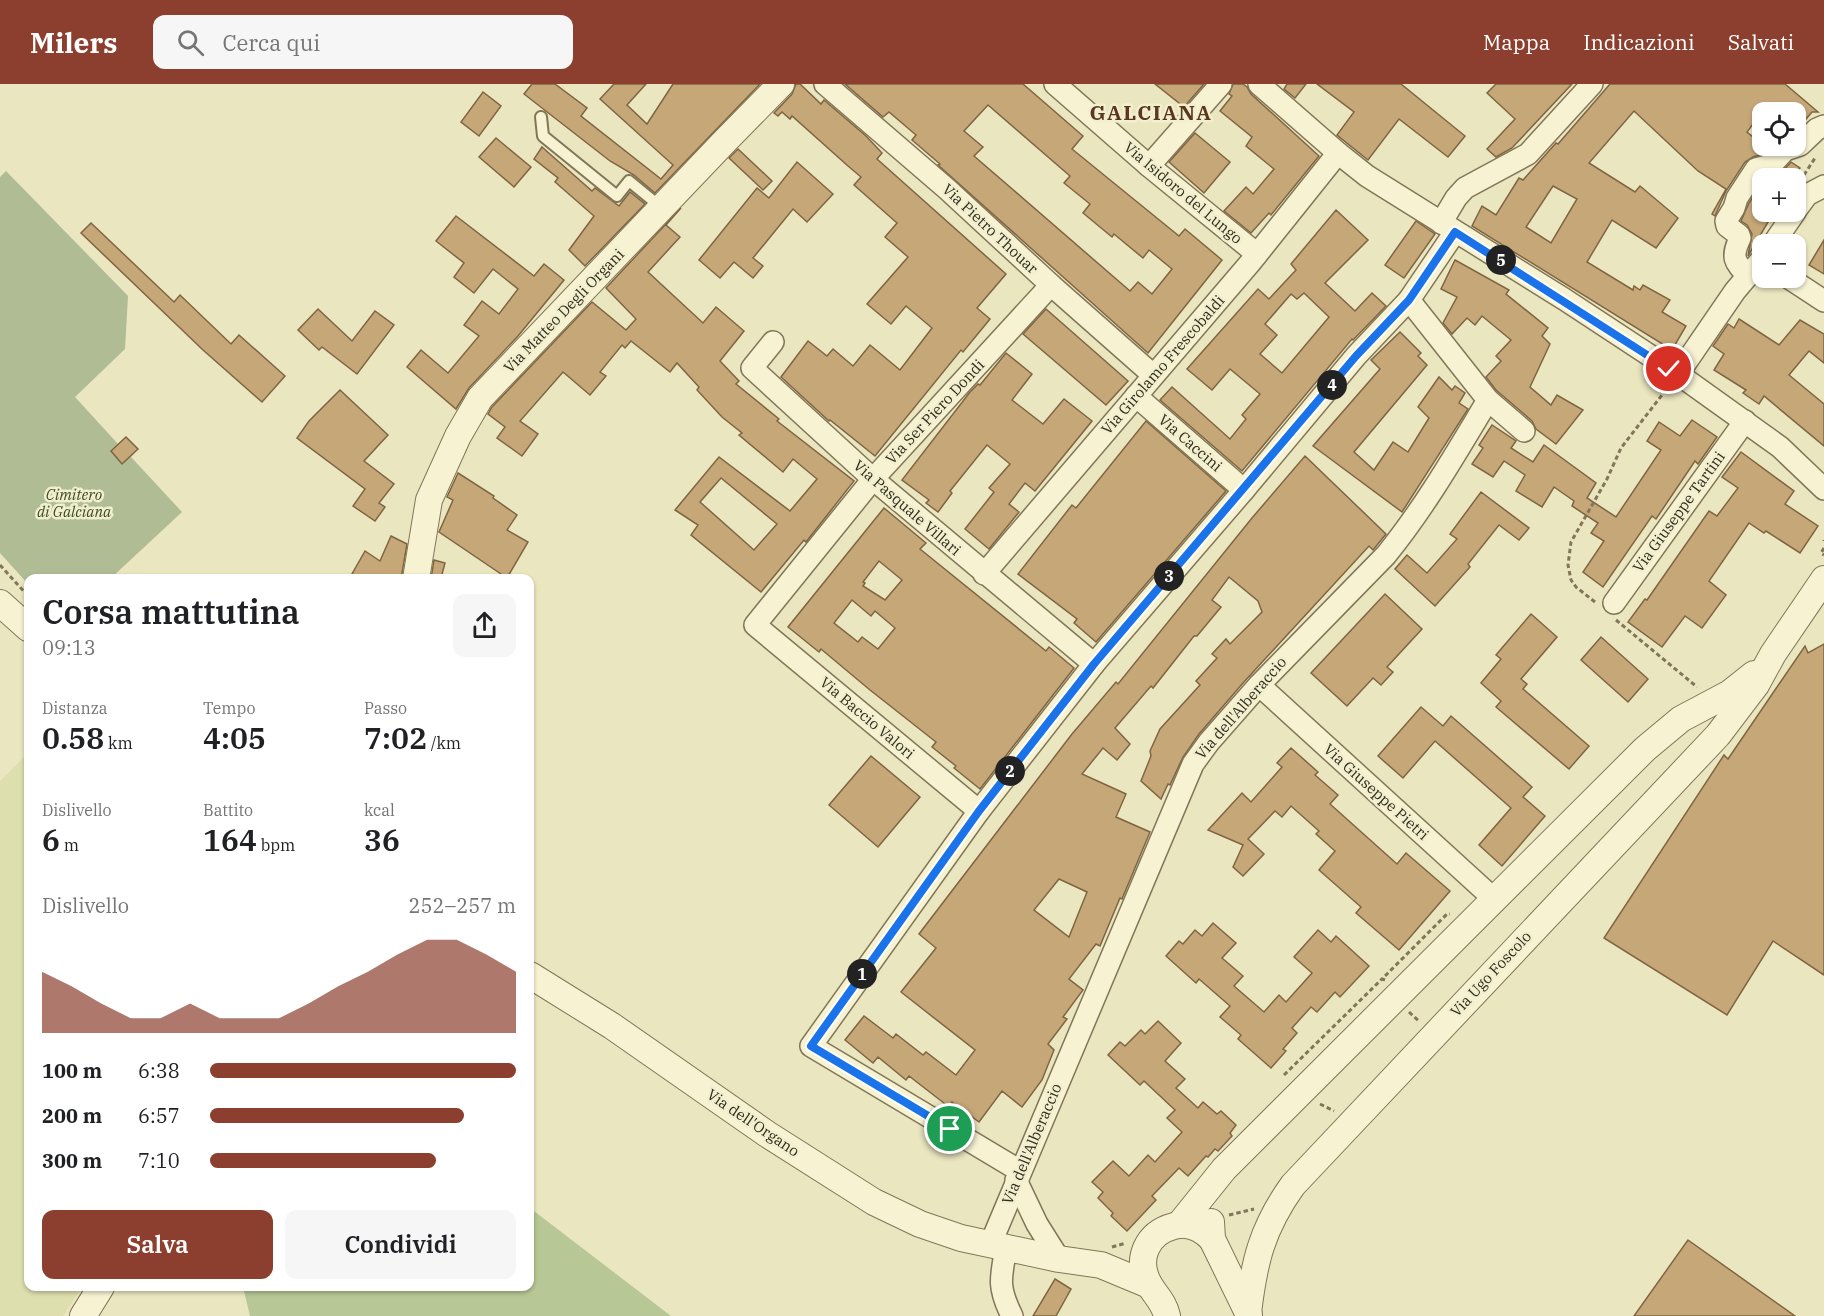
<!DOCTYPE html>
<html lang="it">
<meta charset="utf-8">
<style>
:root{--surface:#fff;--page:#f6f6f6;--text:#202124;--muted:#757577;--accent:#8c3f2e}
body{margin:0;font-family:"IBM Plex Serif",serif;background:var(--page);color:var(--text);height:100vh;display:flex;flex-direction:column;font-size:22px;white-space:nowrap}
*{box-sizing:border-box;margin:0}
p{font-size:20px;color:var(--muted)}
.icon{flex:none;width:33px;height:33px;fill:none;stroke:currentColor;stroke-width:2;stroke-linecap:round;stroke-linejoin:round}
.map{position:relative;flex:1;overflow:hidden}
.side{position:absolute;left:24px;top:490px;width:510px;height:717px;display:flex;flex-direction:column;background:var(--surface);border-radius:12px;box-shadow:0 2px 4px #0004}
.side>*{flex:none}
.buttons{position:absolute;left:1752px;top:18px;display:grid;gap:12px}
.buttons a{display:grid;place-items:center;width:54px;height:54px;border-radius:12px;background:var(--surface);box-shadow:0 2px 4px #0004;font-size:30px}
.pin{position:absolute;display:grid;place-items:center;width:51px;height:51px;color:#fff;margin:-26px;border:3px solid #fff;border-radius:50%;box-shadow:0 2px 6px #0007}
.km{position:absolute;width:30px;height:30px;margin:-15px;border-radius:50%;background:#222;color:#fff;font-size:16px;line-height:30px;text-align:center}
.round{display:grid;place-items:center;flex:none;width:63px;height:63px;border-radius:12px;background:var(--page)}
.headline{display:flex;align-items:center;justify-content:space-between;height:102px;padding:0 18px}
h1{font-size:33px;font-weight:600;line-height:45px}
.stats{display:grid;grid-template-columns:repeat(3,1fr);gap:9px;height:102px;padding:6px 18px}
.stats div{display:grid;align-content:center}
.stats b{font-size:30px;font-weight:600}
.stats small{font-size:16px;font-weight:400}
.stats p{font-size:16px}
.chart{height:168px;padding:12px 18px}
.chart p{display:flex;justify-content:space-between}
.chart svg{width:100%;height:108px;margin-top:6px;fill:var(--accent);opacity:.7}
.button{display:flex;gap:12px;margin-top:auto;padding:12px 18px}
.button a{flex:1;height:69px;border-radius:12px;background:var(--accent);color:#fff;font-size:24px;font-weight:600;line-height:69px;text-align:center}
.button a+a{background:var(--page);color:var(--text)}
ul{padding:0 18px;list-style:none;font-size:20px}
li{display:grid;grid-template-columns:96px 72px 1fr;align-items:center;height:45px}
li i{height:15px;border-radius:8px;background:var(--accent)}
header{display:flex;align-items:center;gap:36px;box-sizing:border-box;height:84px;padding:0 30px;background:var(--accent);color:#fff}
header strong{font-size:28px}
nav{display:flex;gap:33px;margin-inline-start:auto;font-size:21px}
.search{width:420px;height:54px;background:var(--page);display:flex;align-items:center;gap:15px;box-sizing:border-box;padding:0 21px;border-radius:12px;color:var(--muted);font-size:22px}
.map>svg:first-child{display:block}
</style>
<header>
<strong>Milers</strong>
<div class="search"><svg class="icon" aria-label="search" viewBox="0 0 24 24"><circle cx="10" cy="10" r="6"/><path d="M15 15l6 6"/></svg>Cerca qui</div>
<nav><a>Mappa</a><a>Indicazioni</a><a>Salvati</a></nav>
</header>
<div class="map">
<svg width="1824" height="1232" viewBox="0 0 1824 1232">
<rect width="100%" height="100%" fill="#eae6c0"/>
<path fill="#dddfae" d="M28,669v534h54l-19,29h-63v-535z"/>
<path fill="#b7c795" d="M530,1124l141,108h-421l-7,-29h287z"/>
<path fill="#afbc94" d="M6,87l122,125 -3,53 -50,48 43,47 8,-7 12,12 -7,8 51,55 -72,67h-82v5l-28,-31v-376z"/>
<g fill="#c6a778" stroke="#7f6541" stroke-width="1.5" fill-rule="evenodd">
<path d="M532,0h23l32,24 -6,8 80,63 12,-14 -73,-66 14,-15h32l-19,21 20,19 26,-40h87l-105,109 -21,-18 -24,-14 -86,-67z"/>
<path d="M796,0h4l21,20 3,-4 42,36 16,17 -5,6 129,115 -29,34 13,11 -27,33 -2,-2 -86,106 -45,-36 -1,1 -48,-44 27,-36 19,15 6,-7 20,17 17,-21 30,25 32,-42 -26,-22 -15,18 -24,-20 41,-47 -23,-20 12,-14 -43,-38 7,-8 -13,-11 -56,-50 -2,3 -8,-7 -4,4 -4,-3 18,-19z"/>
<path d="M845,0h178l60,52 -11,13 107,87 6,-7 37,31 -74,93 -210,-188 2,-1 -28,-24 4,-5 -27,-23 -6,5zM988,21l82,71 -6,7 26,21 -7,9 29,24 2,-3 29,24 6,-8 23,19 -20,25 -14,-12 -8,9 -156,-135 9,-9 -19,-16z"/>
<path d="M1155,0h49l-20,23z"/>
<path d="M1233,0h10l4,3 4,7 68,62 -48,59 -2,-2 -18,20 -27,-22 22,-24 7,7 21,-25 -28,-23 6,-9 -32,-26 12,-15 -3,-2z"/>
<path d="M1287,0h19l-11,14 -11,-9z"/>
<path d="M1317,0h84l64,52 -17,21 -49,-38 -31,41 -31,-25 17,-23z"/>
<path d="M1496,0h76l-60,64 -16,9 -9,-8 28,-30 -28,-26z"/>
<path d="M1610,0h175l33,28h-6l-16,19v-19h-34l-15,20 21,17 -4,5 -11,3 -8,5 -19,29 -11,25 -3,-2 14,-25 -28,-18 -64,-60 -45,52 46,29 5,-6 38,32 -22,30 -44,-28 -25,42 46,28 1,-4 6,4 3,-5 27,15 -8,12 24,14 -14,24 -200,-124 10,-20 14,9 23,-37 4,2 33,-37 2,1zM1553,102l24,13 -26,44 -25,-16z"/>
<path d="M483,8l18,14 -22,30 -18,-14z"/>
<path d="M1195,49l35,29 -26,31 -35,-31z"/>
<path d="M496,54l35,29 -17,20 -35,-30z"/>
<path d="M542,63l50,44 3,-3 24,18 11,-14 15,12 -60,62 -16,-16 25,-34 -39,-34 3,-4 -24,-19z"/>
<path d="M738,65l34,32 -9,9 -34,-32z"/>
<path d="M797,78l36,32 -26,28 -14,-13 -40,49 10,8 -10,12 -19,-16 -14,16 -21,-18 58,-72 12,10z"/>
<path d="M1791,78l9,6 -7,10h-23l10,-4z"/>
<path d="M1762,98v30h12l-26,44 4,-22 -5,-9 -6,-4 8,-18z"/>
<path d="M681,124l-15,17 14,12 -32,35 55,51 13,-16 28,24 -24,30 19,20 -3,3 43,35 -2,2 77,60 -48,61 -2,-2 -43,52 -70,-57 7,-10 -23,-15 44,-53 71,54 27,-32 -24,-20 -10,13 -44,-37 3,-2 -20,-16 -25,-27 2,-3 -22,-24 -7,9 -39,-31 -6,7 -3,-3 -22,27 6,4 -16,19 -27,-23 -43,49 18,13 -16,22 -25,-18 8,-11 -17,-13 4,-7 100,-105 34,28 10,-11 -30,-31zM721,394l56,46 -23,26 -54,-48z"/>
<path d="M1336,126l32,30 -43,43 30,28 17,-18 14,13 -33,34 -1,-1 -110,132 -82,-71 12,-13 58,52 16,-20 -4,-4 18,-21 -30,-25 -18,21 -25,-21 71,-80 11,10 27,-29 -5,-6zM1304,209l25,24 -47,56 -22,-19 17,-19 -12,-11 26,-30 6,5z"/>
<path d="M456,132l78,60 10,-12 20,16 -46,56 -49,52 -13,21 -49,-42 14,-17 27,23 31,-37 -15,-11 18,-24 17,13 19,-25 -25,-20 -19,24 -20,-16 10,-14 -28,-22z"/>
<path d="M1416,137l19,13 -31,44 -19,-13z"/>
<path d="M91,139l83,79 6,-7 51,49 8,-9 46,41 -23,26 -59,-52 -122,-117z"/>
<path d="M1824,156v34l-15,-9z"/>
<path d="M1455,176l54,30 -3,4 42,34 -6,8 8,8 -20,43 21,18 6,-10 26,15 -27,34 -20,-15 -4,-8 -36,-31 -10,-13 15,-16 -5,-5 15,-16 -29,-24 -7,9 -8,-7 -15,16 -9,-11 14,-26 -16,-8z"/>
<path d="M318,225l34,32 23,-30 19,14 -37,49 -35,-27 -3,3 -21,-20z"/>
<path d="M1046,225l82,72 -22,24 -83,-71z"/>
<path d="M1739,235l40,26 21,-25 24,14v29l-15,-12 -20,24 35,29v42l-60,-50 -5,8 -16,-11 3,-3 -32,-20 10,-16 -11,-8 15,-22 6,4z"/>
<path d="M1400,248l21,21 -3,3 9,9 -73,87 20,18 19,-28 15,10 21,-34 -11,-11 21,-30 13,13 3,-4 10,7 -6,10 9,6 -66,103 -89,-66 67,-77 -9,-9z"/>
<path d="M1006,269l26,21 -20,26 31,24 21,-25 28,22 -57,70 -10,-8 -16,21 10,8 -30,37 -24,-20 29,-37 -5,-4 21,-24 -23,-19 -37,46 2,2 -14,19 -12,-9 3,-3 -27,-20 68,-88 8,-8 2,1z"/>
<path d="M340,306l48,45 -24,26 30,23 -15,19 6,4 -10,14 -22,-15 12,-17 -68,-51 12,-17z"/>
<path d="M1692,336l25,17 -19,27 -3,-3 -39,58 -4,-3 -49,71 -20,-15 21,-31 -13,-8 7,-10 -26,-17 2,-5 -20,-14 -12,20 -26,-16 9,-16 -21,-14 -11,16 -21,-13 11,-16 -4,-3 13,-20 24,16 -5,7 22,14 11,-17 52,38 -9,15 29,19 45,-67 -14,-9 12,-19 21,14z"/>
<path d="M1146,337l80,70 -130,151 -22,-19 3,-4 -59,-45 54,-69 4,3z"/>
<path d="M126,353l12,12 -16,15 -11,-13z"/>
<path d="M1741,368l53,39 -9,13 33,22 -18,27 -34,-22 -2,2 -15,-10 -40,58 17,14 -24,33 -17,-12 -23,31 -34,-25 17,-23 2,1 62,-89 8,5 21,-28 -16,-11z"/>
<path d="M1305,372l81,78 -13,16 -4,-4 -126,137 -44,51 -16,23 -13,28 -2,-1 -7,15 -20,-18 10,-25 -1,-5 10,-22 40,-44 -4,-4 21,-23 -5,-4 14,-15 4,5 32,-32 -4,-11 -29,-24 -17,23 9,7 -24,29h-3l-41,52 -2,-2 -36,42 15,16 -13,16 -14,-12 -21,26 44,20 -10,23 34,15 -28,67 -2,-1 -20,48 -4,-2 -27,35 14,11 -20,27 4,2 -19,25 6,6 -12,30 -20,27 -20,-16 -23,31 -27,-20 -3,5 -40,-31 -3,4 -28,-23 -5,6 -28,-23 19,-24 29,22 3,-4 27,21 3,-3 30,23 19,-25 -74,-58 35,-44 -17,-14 153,-200 44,-52 2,2 134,-166zM1059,795l28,13 -18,45 -35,-27z"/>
<path d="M458,389l36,23 -1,2 24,17 -10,15 21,12 -21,36 -68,-46 14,-32 -6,-3z"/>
<path d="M1481,408l48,36 -10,12 -20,-15 -31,39 2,3 -35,39 -40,-37 12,-14 20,18 30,-34 -7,-5z"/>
<path d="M884,424l42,35 -6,6 126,102 3,-4 25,21 -94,121 -26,-21 2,-2 -24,-19 4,-5 -66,-52 -49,-41 -2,3 -31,-25zM879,477l23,19 -17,20 -22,-14 2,-3 -2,-1zM852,516l19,16 4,-5 20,17 -17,21 -16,-12 -4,5 -24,-19z"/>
<path d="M391,452l16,8 -6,35h-40l-9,-5 13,-23 15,10z"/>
<path d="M434,476l11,3 -4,15 3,1h-13z"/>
<path d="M1385,510l37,35 -35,38 6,5 -12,13 -8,-7 -26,28 -36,-33z"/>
<path d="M1531,530l26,23 -36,42 6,5 -4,5 66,57 -20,23 -73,-62 5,-6 -20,-18 20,-24 -5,-4z"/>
<path d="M1601,553l47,42 -20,23 -47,-42z"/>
<path d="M1824,560v331l-51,-34 -46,74 -123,-77 120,-183 4,4 77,-113 3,7z"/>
<path d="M1421,623l22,19 8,-10 81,71 -9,10 22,19 -43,50 -23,-21 32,-37 -76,-67 -32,37 -25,-22z"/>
<path d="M1291,664l27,24 -3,3 23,20 -8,9 67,60 9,-11 44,38 -51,59 -43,-37 5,-6 -42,-37 16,-19 -19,-17 3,-3 -28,-25 -9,11 -7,-6 -27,28 16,15 -21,22 -10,-9 10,-22 -35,-15 34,-37 9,9 31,-35 -5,-4z"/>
<path d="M871,672l49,41 -42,50 -49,-42z"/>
<path d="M1213,839l23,20 -14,15 21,18 -9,10 30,26 15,-17 7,7 26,-29 -18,-16 24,-27 13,12 5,-6 33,30 -29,31 -5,-5 -18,20 -6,-5 -19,21 5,5 -14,16 3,2 -15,17 -33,-29 3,-4 -21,-18 10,-11 -31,-27 -3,4 -30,-27 13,-15 4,3 12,-14 7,6z"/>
<path d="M1158,937l23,22 -16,18 20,18 -9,9 22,20 5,-6 14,12 4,-3 15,14 -6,8 2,3 -14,15 -3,-2 -7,8 -2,-1 -18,20 -9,-8 -27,28 4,4 -29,31 -16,-15 2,-3 -15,-15 5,-6 -11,-10 21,-21 16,15 19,-21 7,7 27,-30 -15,-14 8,-8 -31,-29 -4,4 -32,-30 12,-13 5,4 16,-16 4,4z"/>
<path d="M1688,1156l107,76h-161z"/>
<path d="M1055,1195l16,10 -15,27h-23z"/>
</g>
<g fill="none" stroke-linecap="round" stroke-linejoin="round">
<defs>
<path id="service" d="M541,33l2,19 74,60 12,-15 33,27"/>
<g id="minor">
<path d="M825,0l122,105 104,96 102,90"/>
<path d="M1055,0l94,82 108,88"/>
<path d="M1259,0l79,69 29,23 197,123 114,75 102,73 44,42"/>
<path d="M1149,82l72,-82"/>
<path d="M1796,126l11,-15 17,-9"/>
<path d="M1441,139l15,-25 9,-10 63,-34 64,-70"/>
<path d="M1773,160l22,-32"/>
<path d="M1748,192c-14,-15 -17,-18 -8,-38l-1,-3 -12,-9 -1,-5 8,-13 3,-10 19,-29 15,-4 14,-15 15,-5 17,-16 7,-3"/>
<path d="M1789,194l35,23"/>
<path d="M773,258l-21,26 121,111 221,185"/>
<path d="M1678,290l57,-83 27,-32"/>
<path d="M1136,312l108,94"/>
<path d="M1488,316l36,31"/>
<path d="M984,490l266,-311 88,-110"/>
<path d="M1614,519l131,-182"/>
<path d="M1259,601l235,214"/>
<path d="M979,727l-224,-186 118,-146 178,-194"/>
<path d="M1020,1087l-209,-125 168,-235 115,-147 150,-174 112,-134 53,-56 46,-68"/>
<path d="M1016,1096l21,44 22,35"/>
<path d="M990,1161l203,-481 16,-22 50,-57 127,-130c39,-48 70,-102 102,-155l-79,-100"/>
<path d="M1006,1165c-6,30 -8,39 6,67"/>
</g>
<g id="tertiary">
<path d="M416,495l13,-79 29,-64 22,-38 245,-257 56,-57"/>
<path d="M0,519l28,25"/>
<path d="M530,891l82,51 155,108 107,68 46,22 41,14 98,21 42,6 48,20"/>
<path d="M1211,1138l1,17 37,76"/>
<path d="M1179,1141l45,-56 421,-420 36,-30 49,-26 24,-19"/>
<path d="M1248,1229c6,-51 14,-85 45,-128l425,-450 38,-50 17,-31 51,-75"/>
<path d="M83,1232l18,-29"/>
<path d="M1167,1232c-3,-14 -12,-21 -18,-32 -14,-25 -2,-51 25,-58 14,-4 28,3 38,13"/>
</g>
</defs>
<use href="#service" stroke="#827659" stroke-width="14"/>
<use href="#minor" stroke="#827659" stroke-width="24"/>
<use href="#tertiary" stroke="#827659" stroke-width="28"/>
<g stroke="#827659" stroke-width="3" stroke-dasharray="4.5 3" stroke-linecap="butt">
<path d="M1804,91l11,-17"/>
<path d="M1824,456v1"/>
<path d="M1824,464l-3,5 3,2"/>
<path d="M0,481l28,31"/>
<path d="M1595,518l-19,-15 -5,-7 -3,-15 3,-23 36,-63 14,-31 41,-53 -2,-12"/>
<path d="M1616,536l81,67"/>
<path d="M1385,896l-3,-1 65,-65h3"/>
<path d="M1409,928l11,10"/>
<path d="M1284,991l98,-96"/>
<path d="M1320,1020l14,7"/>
<path d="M1229,1131l25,-6"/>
<path d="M1112,1163l14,-4"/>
</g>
<use href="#service" stroke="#f6f2d2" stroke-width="10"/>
<use href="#minor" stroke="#f6f2d2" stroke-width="21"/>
<use href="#tertiary" stroke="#f6f2d2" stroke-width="26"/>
</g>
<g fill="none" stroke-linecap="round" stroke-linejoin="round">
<defs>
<path id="route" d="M950,1045l-139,-83 168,-235 115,-147 262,-308 53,-56 46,-68 214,137"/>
</defs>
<use href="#route" stroke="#fff" stroke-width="12"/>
<use href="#route" stroke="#1a73e8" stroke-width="8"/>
</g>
<g text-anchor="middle" stroke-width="5" stroke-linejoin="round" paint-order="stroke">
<g font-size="15" fill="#322b1d" stroke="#f2efcf">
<text transform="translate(1183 109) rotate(40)" y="5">Via Isidoro del Lungo</text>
<text transform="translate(990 145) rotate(43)" y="5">Via Pietro Thouar</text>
<text transform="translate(564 227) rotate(-46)" y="5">Via Matteo Degli Organi</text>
<text transform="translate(1163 281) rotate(-49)" y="5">Via Girolamo Frescobaldi</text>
<text transform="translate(935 328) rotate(-47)" y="5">Via Ser Piero Dondi</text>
<text transform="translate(1190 359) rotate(41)" y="5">Via Caccini</text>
<text transform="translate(907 424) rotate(41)" y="5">Via Pasquale Villari</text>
<text transform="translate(1679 428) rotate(-54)" y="5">Via Giuseppe Tartini</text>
<text transform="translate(1241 624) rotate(-49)" y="5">Via dell'Alberaccio</text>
<text transform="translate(867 634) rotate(40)" y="5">Via Baccio Valori</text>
<text transform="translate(1376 708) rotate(42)" y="5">Via Giuseppe Pietri</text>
<text transform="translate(1491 890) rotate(-47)" y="5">Via Ugo Foscolo</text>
<text transform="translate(753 1039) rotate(34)" y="5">Via dell'Organo</text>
<text transform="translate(1032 1060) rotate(-67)" y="5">Via dell'Alberaccio</text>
</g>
<g font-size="15" font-style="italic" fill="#3b4d25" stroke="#f2efcf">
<text x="74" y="416">Cimitero<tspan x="74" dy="17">di Galciana</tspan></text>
</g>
<g font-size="21" font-weight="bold" letter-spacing="1.5" fill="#5c371f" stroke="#f2efcf">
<text x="1151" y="36">GALCIANA</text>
</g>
</g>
</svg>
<div class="buttons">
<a><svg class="icon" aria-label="locate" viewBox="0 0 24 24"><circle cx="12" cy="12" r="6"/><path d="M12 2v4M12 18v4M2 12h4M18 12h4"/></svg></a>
<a>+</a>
<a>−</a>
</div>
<div class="pin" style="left:950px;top:1045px;background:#1e9e55"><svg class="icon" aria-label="arrive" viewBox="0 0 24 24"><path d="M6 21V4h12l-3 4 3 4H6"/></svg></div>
<div class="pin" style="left:1669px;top:285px;background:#d93025"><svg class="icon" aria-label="check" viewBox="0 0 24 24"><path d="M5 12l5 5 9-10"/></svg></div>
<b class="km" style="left:862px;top:890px">1</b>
<b class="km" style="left:1010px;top:687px">2</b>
<b class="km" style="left:1169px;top:492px">3</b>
<b class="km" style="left:1332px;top:301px">4</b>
<b class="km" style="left:1501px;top:176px">5</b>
<section class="side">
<div class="headline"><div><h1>Corsa mattutina</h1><p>09:13</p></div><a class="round"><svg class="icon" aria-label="share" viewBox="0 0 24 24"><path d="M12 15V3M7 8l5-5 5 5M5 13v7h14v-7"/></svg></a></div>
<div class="stats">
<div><p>Distanza</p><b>0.58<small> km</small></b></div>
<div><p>Tempo</p><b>4:05</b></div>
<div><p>Passo</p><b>7:02<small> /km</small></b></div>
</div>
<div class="stats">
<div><p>Dislivello</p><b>6<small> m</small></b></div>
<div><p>Battito</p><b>164<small> bpm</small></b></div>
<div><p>kcal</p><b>36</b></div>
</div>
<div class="chart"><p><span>Dislivello</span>252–257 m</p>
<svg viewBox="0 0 160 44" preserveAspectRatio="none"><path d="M0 44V19L10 25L20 32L30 38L40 38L50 32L60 38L70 38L80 38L90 32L100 25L110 19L120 12L130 6L140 6L150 12L160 19V44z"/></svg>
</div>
<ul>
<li><b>100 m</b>6:38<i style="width:100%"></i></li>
<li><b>200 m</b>6:57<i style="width:83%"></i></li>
<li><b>300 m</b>7:10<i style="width:74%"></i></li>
</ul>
<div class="button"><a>Salva</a><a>Condividi</a></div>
</section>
</div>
